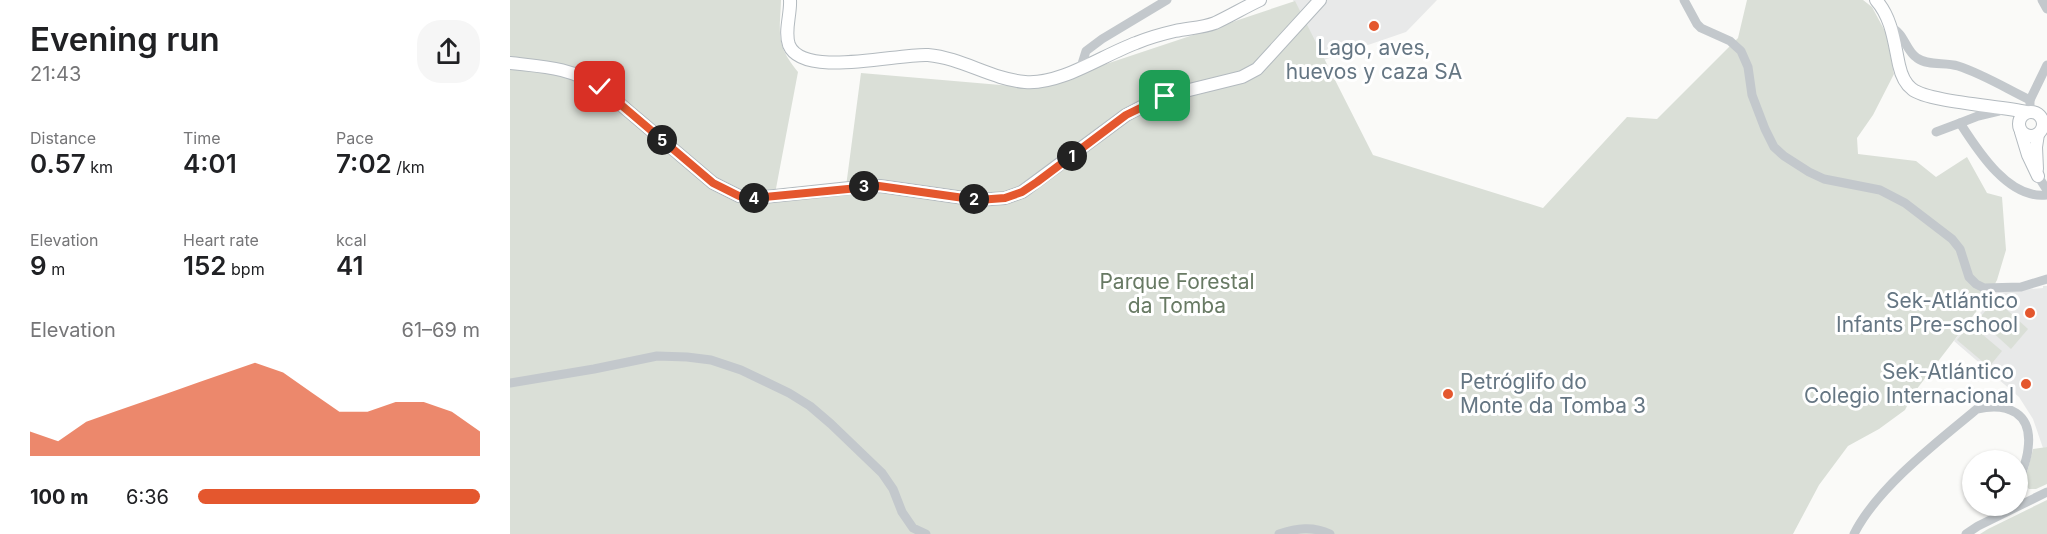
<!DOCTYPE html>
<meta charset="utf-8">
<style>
:root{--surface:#fff;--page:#f6f6f6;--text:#202124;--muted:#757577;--accent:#e4572e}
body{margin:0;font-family:Inter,sans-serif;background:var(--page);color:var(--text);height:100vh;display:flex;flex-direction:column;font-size:22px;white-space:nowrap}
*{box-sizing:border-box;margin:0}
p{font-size:20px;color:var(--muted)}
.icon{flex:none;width:33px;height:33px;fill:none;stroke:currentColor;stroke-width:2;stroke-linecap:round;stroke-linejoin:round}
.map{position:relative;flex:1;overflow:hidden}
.side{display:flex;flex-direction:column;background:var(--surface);width:510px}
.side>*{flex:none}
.fabs{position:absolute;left:1452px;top:450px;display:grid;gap:12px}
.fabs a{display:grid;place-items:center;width:66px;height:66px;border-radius:50%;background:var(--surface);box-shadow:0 2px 4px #0004;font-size:30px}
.pin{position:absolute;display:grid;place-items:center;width:51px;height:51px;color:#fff;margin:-26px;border-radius:12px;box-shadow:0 3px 9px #0006}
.km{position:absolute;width:30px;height:30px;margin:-15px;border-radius:50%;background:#222;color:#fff;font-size:16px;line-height:30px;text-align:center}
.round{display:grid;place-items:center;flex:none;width:63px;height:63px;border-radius:24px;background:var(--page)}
.head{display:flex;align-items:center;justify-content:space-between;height:102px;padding:0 30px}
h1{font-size:33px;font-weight:600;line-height:45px}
.figures{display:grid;grid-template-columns:repeat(3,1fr);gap:9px;height:102px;padding:6px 30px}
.figures div{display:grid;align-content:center}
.figures b{font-size:26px;font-weight:600}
.figures small{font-size:16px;font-weight:400}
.figures p{font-size:16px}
.chart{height:168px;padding:12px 30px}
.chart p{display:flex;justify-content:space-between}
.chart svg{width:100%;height:108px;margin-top:6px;fill:var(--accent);opacity:.7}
ul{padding:0 30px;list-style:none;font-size:20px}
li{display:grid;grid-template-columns:96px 72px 1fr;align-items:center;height:45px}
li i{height:15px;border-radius:8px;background:var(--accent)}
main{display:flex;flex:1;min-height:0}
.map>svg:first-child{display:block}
</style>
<main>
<section class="side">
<div class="head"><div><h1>Evening run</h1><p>21:43</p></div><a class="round"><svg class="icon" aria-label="share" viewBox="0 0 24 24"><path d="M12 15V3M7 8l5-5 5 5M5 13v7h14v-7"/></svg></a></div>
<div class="figures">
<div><p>Distance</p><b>0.57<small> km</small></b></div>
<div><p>Time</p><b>4:01</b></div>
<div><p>Pace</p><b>7:02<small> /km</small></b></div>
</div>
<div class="figures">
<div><p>Elevation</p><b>9<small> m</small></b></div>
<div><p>Heart rate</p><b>152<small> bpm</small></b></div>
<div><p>kcal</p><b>41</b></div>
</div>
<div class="chart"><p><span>Elevation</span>61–69 m</p>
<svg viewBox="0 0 160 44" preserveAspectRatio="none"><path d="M0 44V34L10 38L20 30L30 26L40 22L50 18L60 14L70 10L80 6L90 10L100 18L110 26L120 26L130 22L140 22L150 26L160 34V44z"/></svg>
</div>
<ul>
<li><b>100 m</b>6:36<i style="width:100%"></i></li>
</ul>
</section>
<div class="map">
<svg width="1537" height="534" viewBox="0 0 1537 534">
<rect width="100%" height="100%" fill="#fafaf8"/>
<g fill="#e8e9e9">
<path d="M783,0h144l-31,32 -82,28z"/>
<path d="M1533,286h4v161l-4,1 -10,-29 -14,-22 -65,-56 16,-21 2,1 23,-23 1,-6 47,-4z"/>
</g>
<g fill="#dadfd7">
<path d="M0,0h271c-1,34 -6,44 17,72l-24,127 71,-5 16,-121 173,15 261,-87 78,154 170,53 84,-91 30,2 81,-81 9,-38h116l9,7 14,26 8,41 -21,41 -16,23 1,16 58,7 20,16 31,-20 20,36 15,4 4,53 -9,30 -8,15 -76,99 -8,16 -26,19 -31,17 -29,39 -26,49h-1283z"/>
<path d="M1486,300l32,29 -17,20 -33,-30z"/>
<path d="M1460,324l32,27 -13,16 -32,-27z"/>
<path d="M1537,447v37l-11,5h-7l-4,-4v-5l8,-31z"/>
<path d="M1537,500v34h-67l8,-5z"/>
</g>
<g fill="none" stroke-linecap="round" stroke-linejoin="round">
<defs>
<g id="secondary">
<path d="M280,0c1,14 -6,31 -1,45 14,34 110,8 139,10 34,3 63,24 97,27 36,3 78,-27 111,-39 12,-5 26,-9 39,-12 13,-3 27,-3 40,-8 15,-7 30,-16 45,-23"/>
<path d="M1366,0c16,18 18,42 23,65 2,9 5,18 13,24 16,13 89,17 114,23"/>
<path d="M0,63c35,4 59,4 90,24l113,96 26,13 16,2 104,-11 21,-1 98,14 27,-2 17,-6 104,-77 21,-11 18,-8 77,-19 15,-8 63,-69"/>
<circle cx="1521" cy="124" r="12"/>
<path d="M1511,132l7,23 10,21"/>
<path d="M1527,169l-1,-22 2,-13"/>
</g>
</defs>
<use href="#secondary" stroke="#b3babf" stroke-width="14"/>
<g stroke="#c3c8cc" stroke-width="9">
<path d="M1174,0l13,24 4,4 29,13 11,10 7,16 4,28 13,34 9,18 10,9 25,16 15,7 56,11 25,13 47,36 8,10 9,28 7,7 8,4 37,-1 26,-8"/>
<path d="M1532,0l5,9"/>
<path d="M1380,27c15,6 15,23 27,31 11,8 28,4 41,8 25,8 49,23 72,34"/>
<path d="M571,67l5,-16 16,-12 65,-39"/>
<path d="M1520,106v-6l17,-35"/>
<path d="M1489,111l-21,5 -18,7c18,28 49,77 87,72"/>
<path d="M1426,132l24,-9"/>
<path d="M1528,176l9,14"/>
<path d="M0,383l84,-14 63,-13 30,1 24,3 30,10 48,23 21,13 21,18 51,49 11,16 9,23 11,16 13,6"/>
<path d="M769,534c18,-6 34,-8 51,0"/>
<path d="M1344,534c23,-46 83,-92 123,-125 31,-7 56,4 51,40 -1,12 -7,25 -10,36"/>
<path d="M1456,534l12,-8 69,-34"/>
</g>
<use href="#secondary" stroke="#fff" stroke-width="12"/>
</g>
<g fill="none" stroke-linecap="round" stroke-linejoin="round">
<defs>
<path id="route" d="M90,87l113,96 26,13 16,2 124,-12 99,14 27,-2 17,-6 15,-10 89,-67 39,-19"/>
</defs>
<use href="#route" stroke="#fff" stroke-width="12"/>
<use href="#route" stroke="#e4572e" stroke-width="8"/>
</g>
<g fill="#e4572e" stroke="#fff" stroke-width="2">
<circle cx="864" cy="26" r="6"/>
<circle cx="1520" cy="313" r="6"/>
<circle cx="1516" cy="384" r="6"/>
<circle cx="938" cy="394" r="6"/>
</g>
<g text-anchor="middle" stroke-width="6" stroke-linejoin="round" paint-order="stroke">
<g font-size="21" fill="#657683" stroke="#fff" text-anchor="end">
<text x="864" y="55" text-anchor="middle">Lago, aves,<tspan x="864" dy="24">huevos y caza SA</tspan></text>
<text x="1508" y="308">Sek-Atlántico<tspan x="1508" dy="24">Infants Pre-school</tspan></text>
<text x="1504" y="379">Sek-Atlántico<tspan x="1504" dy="24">Colegio Internacional</tspan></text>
<text x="950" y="389" text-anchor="start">Petróglifo do<tspan x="950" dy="24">Monte da Tomba 3</tspan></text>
</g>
<g font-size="21" fill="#687a64" stroke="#fff">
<text x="667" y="289">Parque Forestal<tspan x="667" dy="24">da Tomba</tspan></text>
</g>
</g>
</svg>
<div class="fabs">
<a><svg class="icon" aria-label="locate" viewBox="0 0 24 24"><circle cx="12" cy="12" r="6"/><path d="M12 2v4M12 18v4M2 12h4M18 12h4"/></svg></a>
</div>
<div class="pin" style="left:655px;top:96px;background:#1e9e55"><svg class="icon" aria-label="arrive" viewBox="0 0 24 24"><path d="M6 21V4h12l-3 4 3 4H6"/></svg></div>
<div class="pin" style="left:90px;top:87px;background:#d93025"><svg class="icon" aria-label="check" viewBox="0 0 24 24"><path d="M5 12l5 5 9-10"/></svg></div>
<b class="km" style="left:562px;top:156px">1</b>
<b class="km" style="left:464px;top:199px">2</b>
<b class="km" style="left:354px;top:186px">3</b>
<b class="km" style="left:244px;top:198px">4</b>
<b class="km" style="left:152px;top:140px">5</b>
</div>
</main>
